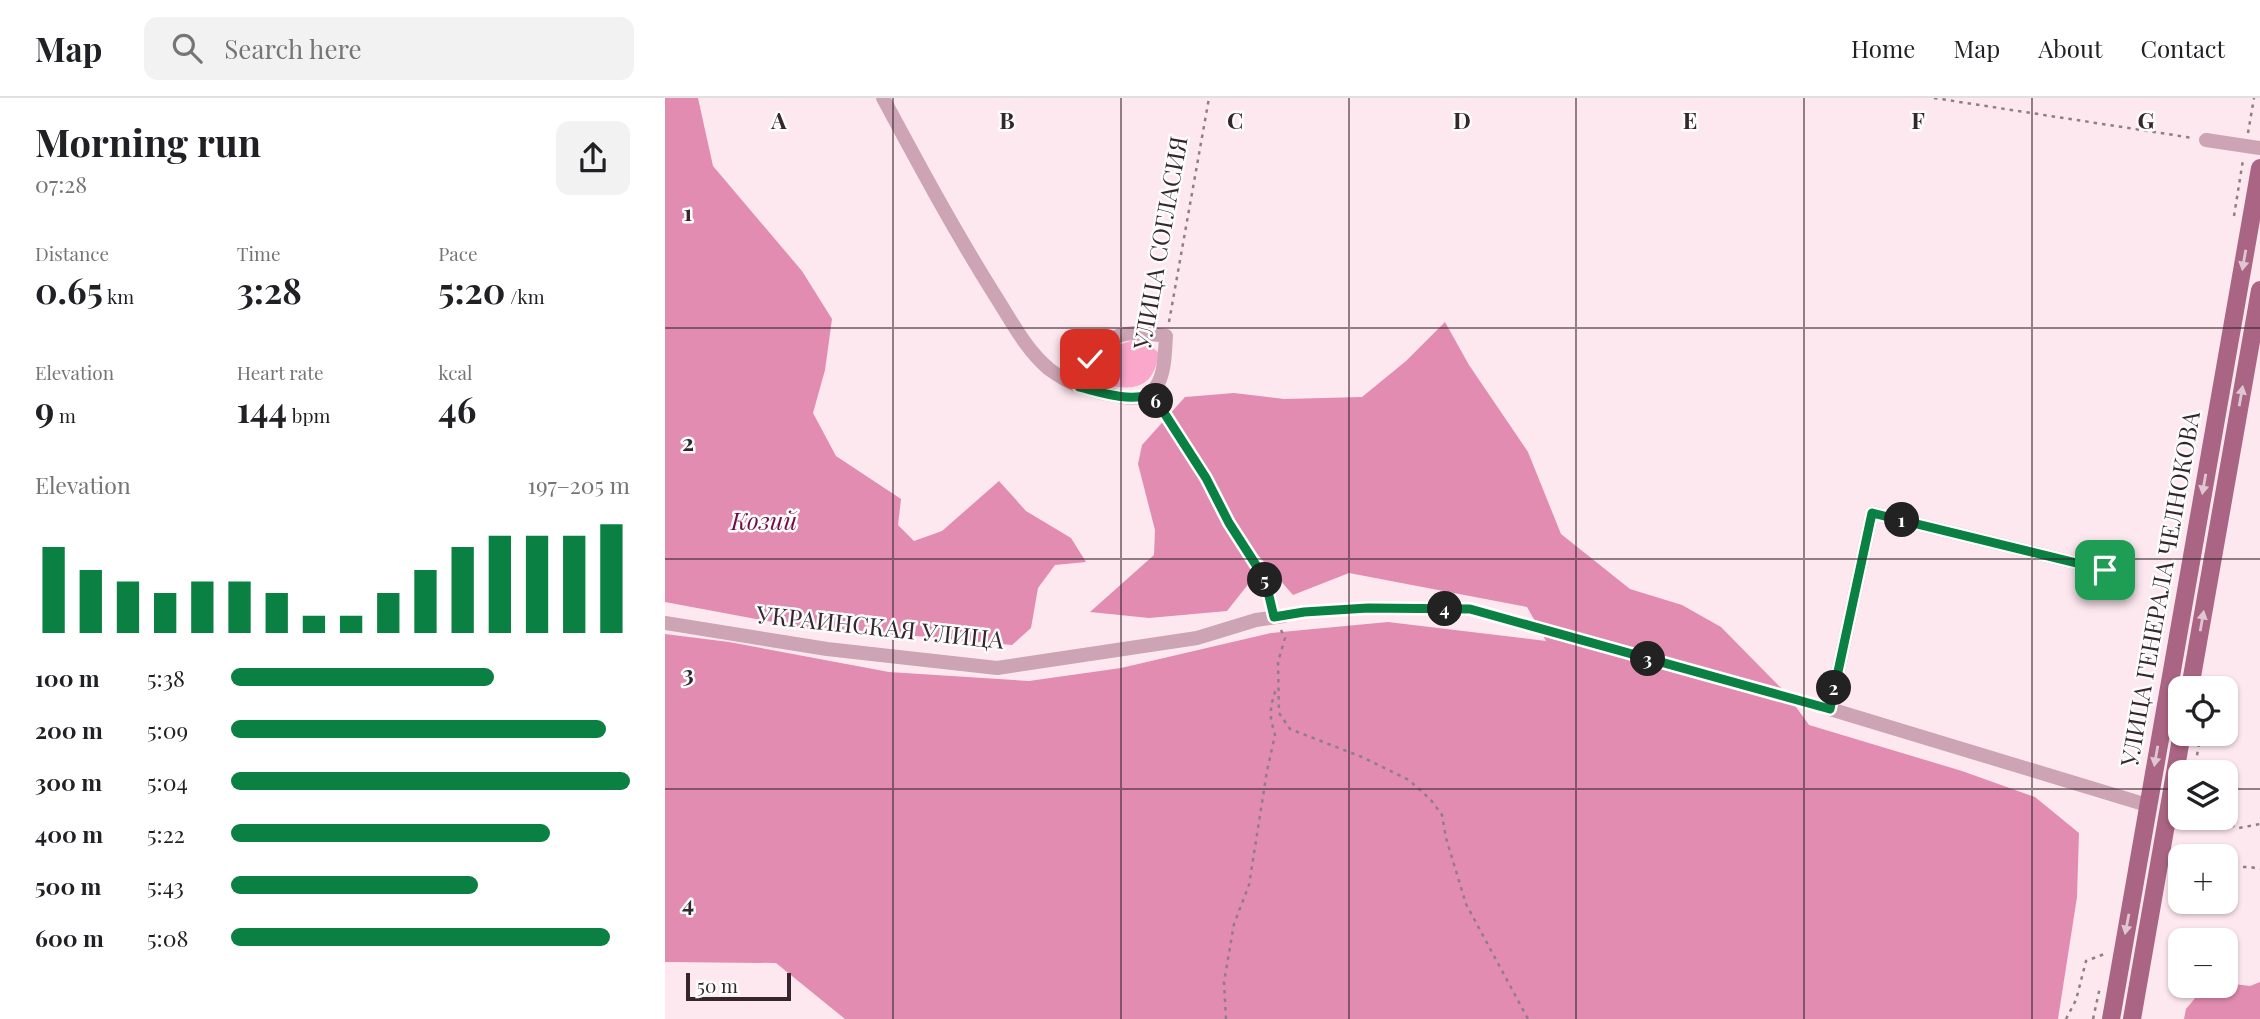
<!DOCTYPE html>
<meta charset="utf-8">
<style>
:root{--surface:#fff;--page:#f2f2f2;--text:#202124;--muted:#757577;--line:#e0e0e0;--accent:#0b8043}
body{margin:0;font-family:"Playfair Display",serif;background:var(--page);color:var(--text);height:100vh;display:flex;flex-direction:column;font-size:26px;white-space:nowrap}
*{box-sizing:border-box;margin:0}
p{font-size:23px;color:var(--muted)}
.icon{flex:none;width:38px;height:38px;fill:none;stroke:currentColor;stroke-width:2;stroke-linecap:round;stroke-linejoin:round}
.map{position:relative;flex:1;overflow:hidden}
.details{display:flex;flex-direction:column;background:var(--surface);width:665px}
.details>*{flex:none}
.buttons{position:absolute;left:1503px;top:578px;display:grid;gap:14px}
.buttons a{display:grid;place-items:center;width:70px;height:70px;border-radius:14px;background:var(--surface);box-shadow:0 2px 5px #0004;font-size:35px}
.scale{position:absolute;left:21px;bottom:18px;width:105px;box-sizing:border-box;padding-left:7px;border:4px solid #34262c;border-top:0;font-size:19px;line-height:24px;white-space:nowrap;color:#34262c;-webkit-text-stroke:5px #fcfcfc;paint-order:stroke}
.pin{position:absolute;display:grid;place-items:center;width:60px;height:60px;color:#fff;margin:-30px;border-radius:14px;box-shadow:0 4px 10px #0006}
.km{position:absolute;width:35px;height:35px;margin:-18px;border-radius:50%;background:#222;color:#fff;font-size:19px;line-height:35px;text-align:center}
.round{display:grid;place-items:center;flex:none;width:74px;height:74px;border-radius:14px;background:var(--page)}
.overview{display:flex;align-items:center;justify-content:space-between;height:119px;padding:0 35px}
h1{font-size:38px;font-weight:700;line-height:52px}
.stats{display:grid;grid-template-columns:repeat(3,1fr);gap:10px;height:119px;padding:7px 35px}
.stats div{display:grid;align-content:center}
.stats b{font-size:35px;font-weight:700}
.stats small{font-size:19px;font-weight:400}
.stats p{font-size:19px}
.chart{height:196px;padding:14px 35px}
.chart p{display:flex;justify-content:space-between}
.chart svg{width:100%;height:126px;margin-top:7px;stroke:var(--accent);stroke-width:6}
ul{padding:0 35px;list-style:none;font-size:23px}
li{display:grid;grid-template-columns:112px 84px 1fr;align-items:center;height:52px}
li i{height:18px;border-radius:9px;background:var(--accent)}
header{display:flex;align-items:center;gap:42px;box-sizing:border-box;height:98px;padding:0 35px;background:var(--surface);border-bottom:2px solid var(--line)}
header strong{font-size:33px}
nav{display:flex;gap:38px;margin-inline-start:auto;font-size:24px}
.search{width:490px;height:63px;background:var(--page);display:flex;align-items:center;gap:18px;box-sizing:border-box;padding:0 24px;border-radius:14px;color:var(--muted);font-size:26px}
main{display:flex;flex:1;min-height:0}
.map>svg:first-child{display:block}
</style>
<header>
<strong>Map</strong>
<div class="search"><svg class="icon" aria-label="search" viewBox="0 0 24 24"><circle cx="10" cy="10" r="6"/><path d="M15 15l6 6"/></svg>Search here</div>
<nav><a>Home</a><a>Map</a><a>About</a><a>Contact</a></nav>
</header>
<main>
<section class="details">
<div class="overview"><div><h1>Morning run</h1><p>07:28</p></div><a class="round"><svg class="icon" aria-label="share" viewBox="0 0 24 24"><path d="M12 15V3M7 8l5-5 5 5M5 13v7h14v-7"/></svg></a></div>
<div class="stats">
<div><p>Distance</p><b>0.65<small> km</small></b></div>
<div><p>Time</p><b>3:28</b></div>
<div><p>Pace</p><b>5:20<small> /km</small></b></div>
</div>
<div class="stats">
<div><p>Elevation</p><b>9<small> m</small></b></div>
<div><p>Heart rate</p><b>144<small> bpm</small></b></div>
<div><p>kcal</p><b>46</b></div>
</div>
<div class="chart"><p><span>Elevation</span>197–205 m</p>
<svg viewBox="0 0 160 44" preserveAspectRatio="none"><path d="M5 44V14M15 44V22M25 44V26M35 44V30M45 44V26M55 44V26M65 44V30M75 44V38M85 44V38M95 44V30M105 44V22M115 44V14M125 44V10M135 44V10M145 44V10M155 44V6"/></svg>
</div>
<ul>
<li><b>100 m</b>5:38<i style="width:66%"></i></li>
<li><b>200 m</b>5:09<i style="width:94%"></i></li>
<li><b>300 m</b>5:04<i style="width:100%"></i></li>
<li><b>400 m</b>5:22<i style="width:80%"></i></li>
<li><b>500 m</b>5:43<i style="width:62%"></i></li>
<li><b>600 m</b>5:08<i style="width:95%"></i></li>
</ul>
</section>
<div class="map">
<svg width="1595" height="921" viewBox="0 0 1595 921">
<rect width="100%" height="100%" fill="#fee8f0"/>
<path fill="#fba7cc" d="M477,241l17,14c-5,30 -18,38 -48,33 -8,-2 -14,-2 -21,-7 2,-24 30,-38 52,-40z"/>
<g fill="#e28cb2">
<path d="M0,0h33l15,68 89,105 30,48 -7,51 -12,43 23,43 65,43 -3,26 16,16 28,-10 57,-50 27,30 45,27 15,24 -31,3 -17,23 -7,40 -19,17 -160,-15 -42,-1 -145,-27z"/>
<path d="M780,224l24,43 59,87 33,82 69,55 52,16 39,22 65,66 23,32 153,46 73,26 44,36 -2,64 -19,122h-1213l-69,-56 -111,-1v-328l64,8 160,30 140,9 92,-13 150,-35 117,-11 158,19 -19,-34 -178,-34 -56,22 -36,-41 -7,28 -23,29 -78,7 -59,-6 64,-57 1,-25 -17,-66 4,-19 43,-48 49,-4 50,6 78,-2 44,-36z"/>
<path d="M1595,884v37h-76l2,-10 20,-24h20v-2l24,3z"/>
</g>
<g fill="none" stroke-linecap="round" stroke-linejoin="round">
<g stroke="#907e85" stroke-width="2.5" stroke-dasharray="3.5 5" stroke-linecap="butt">
<path d="M1269,0l259,40"/>
<path d="M1583,35l6,-35"/>
<path d="M1569,118l9,-56"/>
<path d="M504,224l40,-224"/>
<path d="M493,306l48,74 23,45 36,56 6,25"/>
<path d="M632,515l71,-5 102,1 346,97"/>
<path d="M616,532l4,8 -7,24 1,51 11,16 72,28 47,23 22,20 11,15 4,23 20,66 62,115"/>
<path d="M1529,674l7,-39"/>
<path d="M1542,719l32,11 21,-4"/>
<path d="M1513,766l3,-1"/>
<path d="M1561,769h24l10,2"/>
<path d="M561,921l-2,-37 10,-58 15,-39 18,-114 8,-36 -4,-15v-14l4,-14 4,-4"/>
<path d="M1401,921l10,-19 10,-39 21,-8"/>
<path d="M1428,921l7,-32"/>
</g>
<g stroke="#cca4b4" stroke-width="14">
<path d="M218,0c36,67 72,134 113,199 16,25 30,53 53,72 22,17 47,24 74,28 42,6 41,-30 43,-61 -53,-9 -68,2 -87,51"/>
<path d="M1541,42l54,8"/>
<path d="M1440,472l-233,-57 -42,196 317,96"/>
<path d="M0,525l162,26 170,19 200,-30 59,-18 28,-4"/>
</g>
<g stroke="#a96583" stroke-width="18">
<path d="M1525,590l70,-398"/>
<path d="M1446,921l149,-851"/>
<path d="M1467,921l50,-286"/>
</g>
</g>
<defs><path id="oneway-solid" d="M-6-.8H1V-3.2L6.5 0L1 3.2V.8H-6Z" transform="scale(1.75)"/></defs>
<g fill="#dfc7d2">
<use href="#oneway-solid" transform="translate(1579 162) rotate(100)"/>
<use href="#oneway-solid" transform="translate(1576 298) rotate(-80)"/>
<use href="#oneway-solid" transform="translate(1539 386) rotate(100)"/>
<use href="#oneway-solid" transform="translate(1537 523) rotate(-80)"/>
<use href="#oneway-solid" transform="translate(1491 658) rotate(100)"/>
<use href="#oneway-solid" transform="translate(1462 826) rotate(101)"/>
</g>
<g fill="none" stroke-linecap="round" stroke-linejoin="round">
<defs>
<path id="route" d="M425,261l-11,28c24,6 49,15 73,7l54,84 23,45 36,56 9,38 30,-5 64,-4 102,1 360,100 42,-196 233,57"/>
</defs>
<use href="#route" stroke="#fff" stroke-width="14"/>
<use href="#route" stroke="#0b8043" stroke-width="9"/>
</g>
<path fill="none" stroke="#34262c" stroke-width="2" stroke-opacity="0.55" d="M228,0v921M456,0v921M684,0v921M911,0v921M1139,0v921M1367,0v921M0,230h1595M0,461h1595M0,691h1516M1561,691h34"/>
<g text-anchor="middle" stroke-width="5" stroke-linejoin="round" paint-order="stroke">
<g font-size="24" fill="#34262c" stroke="#fcfcfc">
<text transform="translate(496 145) rotate(-80)" y="8">УЛИЦА СОГЛАСИЯ</text>
<text transform="translate(1496 491) rotate(-80)" y="8">УЛИЦА ГЕНЕРАЛА ЧЕЛНОКОВА</text>
<text transform="translate(215 530) rotate(6)" y="8">УКРАИНСКАЯ УЛИЦА</text>
</g>
<g font-size="24" font-style="italic" fill="#730d48" stroke="#fcfcfc">
<text x="99" y="432">Козий</text>
</g>
</g>
<g font-size="23" text-anchor="middle" font-weight="bold" fill="#34262c" stroke="#fcfcfc" stroke-width="5" stroke-linejoin="round" paint-order="stroke">
<text x="114" y="31">A</text>
<text x="342" y="31">B</text>
<text x="570" y="31">C</text>
<text x="797" y="31">D</text>
<text x="1025" y="31">E</text>
<text x="1253" y="31">F</text>
<text x="1481" y="31">G</text>
<text x="23" y="123">1</text>
<text x="23" y="353">2</text>
<text x="23" y="584">3</text>
<text x="23" y="814">4</text>
</g>
</svg>
<div class="buttons">
<a><svg class="icon" aria-label="locate" viewBox="0 0 24 24"><circle cx="12" cy="12" r="6"/><path d="M12 2v4M12 18v4M2 12h4M18 12h4"/></svg></a>
<a><svg class="icon" aria-label="layers" viewBox="0 0 24 24"><path d="M12 4l9 5-9 5-9-5zM3 14l9 5 9-5"/></svg></a>
<a>+</a>
<a>−</a>
</div>
<div class="scale">50 m</div>
<div class="pin" style="left:1440px;top:472px;background:#1e9e55"><svg class="icon" aria-label="arrive" viewBox="0 0 24 24"><path d="M6 21V4h12l-3 4 3 4H6"/></svg></div>
<div class="pin" style="left:425px;top:261px;background:#d93025"><svg class="icon" aria-label="check" viewBox="0 0 24 24"><path d="M5 12l5 5 9-10"/></svg></div>
<b class="km" style="left:1237px;top:422px">1</b>
<b class="km" style="left:1169px;top:590px">2</b>
<b class="km" style="left:983px;top:561px">3</b>
<b class="km" style="left:780px;top:511px">4</b>
<b class="km" style="left:600px;top:482px">5</b>
<b class="km" style="left:491px;top:303px">6</b>
</div>
</main>
